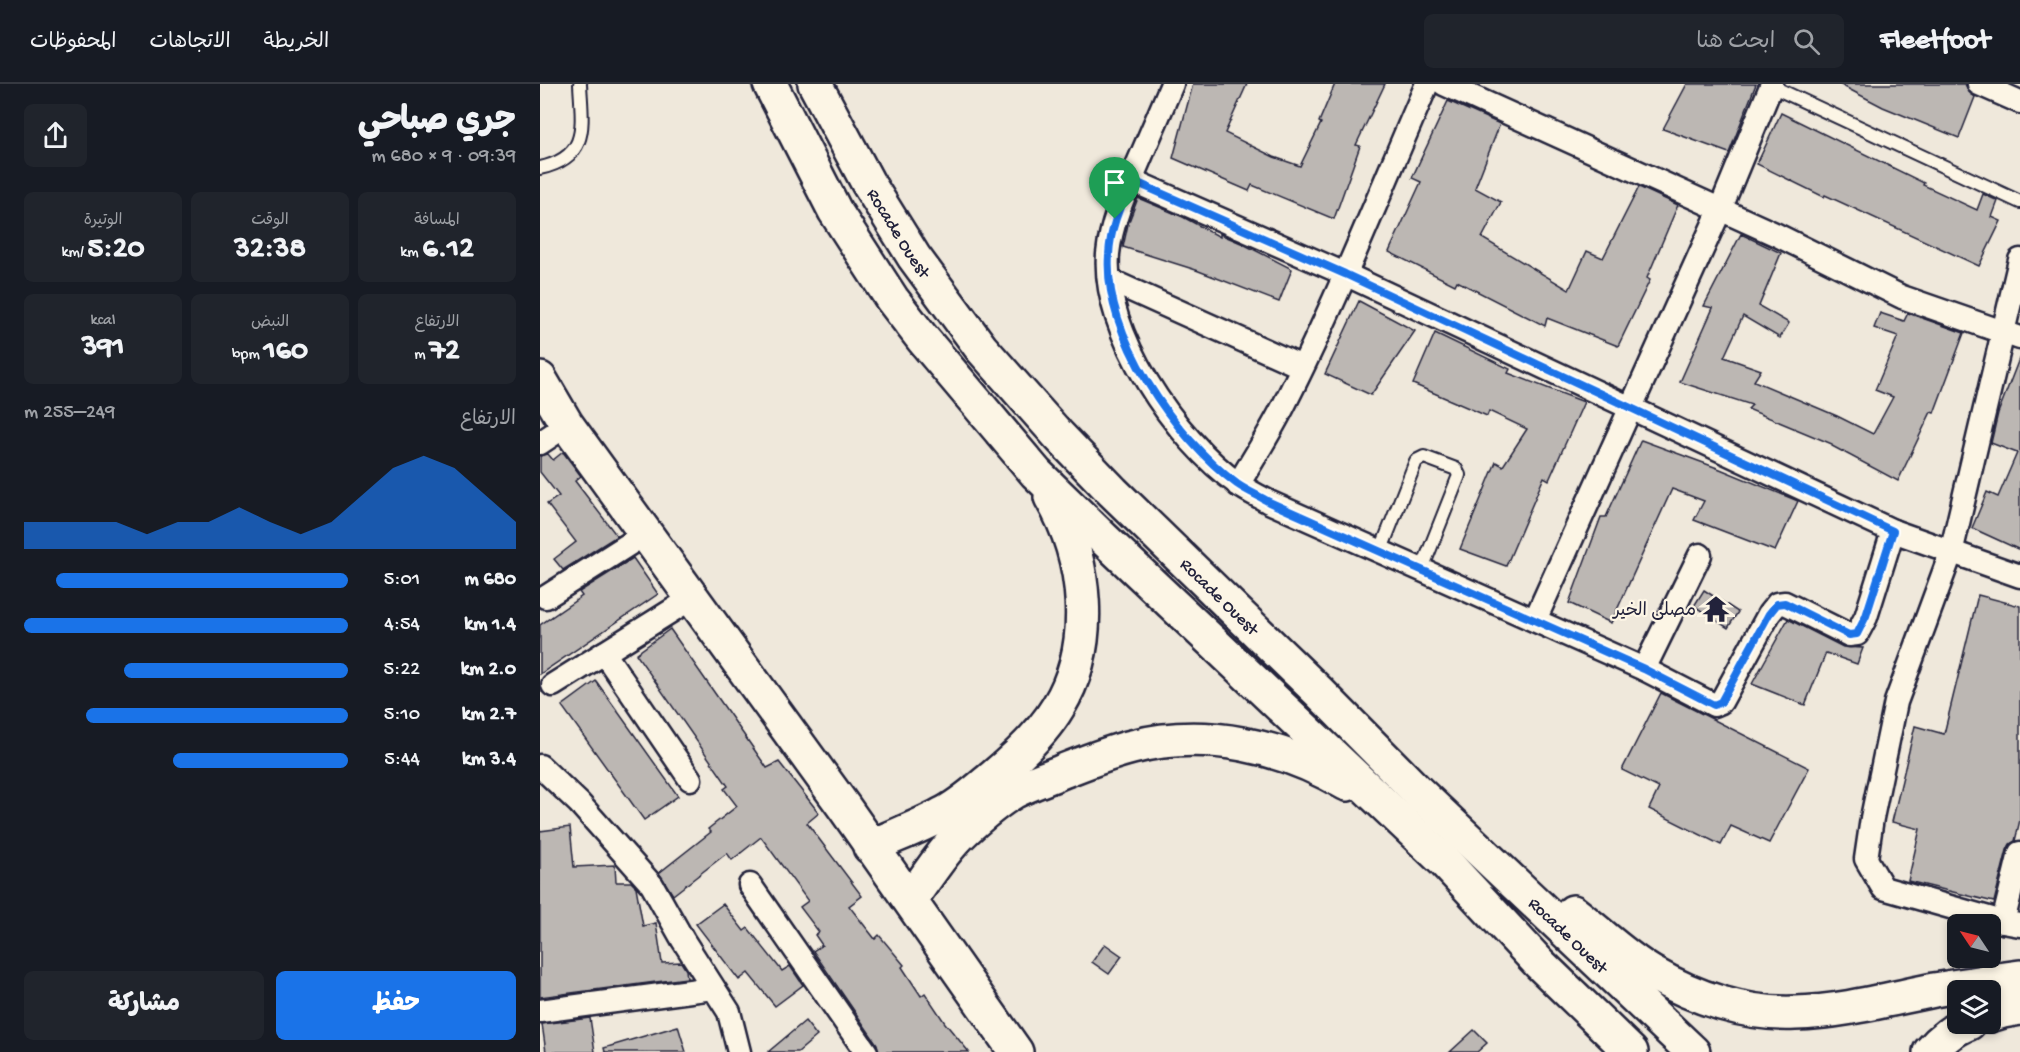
<!DOCTYPE html>
<html lang="ar">
<meta charset="utf-8">
<style>
:root{--surface:#171b24;--page:#20242c;--text:#f1f3f6;--muted:#9ea1a6;--line:#363941;--accent:#1a73e8}
body{margin:0;font-family:"Gochi Hand","Playpen Sans Arabic",sans-serif;background:var(--page);color:var(--text);direction:rtl;height:100vh;display:flex;flex-direction:column;font-size:22px;white-space:nowrap}
*{box-sizing:border-box;margin:0}
p{font-size:20px;color:var(--muted)}
.icon{flex:none;width:33px;height:33px;fill:none;stroke:currentColor;stroke-width:2;stroke-linecap:round;stroke-linejoin:round}
.map{position:relative;flex:1;overflow:hidden;direction:ltr}
.side{display:flex;flex-direction:column;background:var(--surface);width:540px}
.side>*{flex:none}
.needle{width:39px;rotate:305deg}
.controls{position:absolute;left:1407px;top:830px;display:grid;gap:12px}
.controls a{display:grid;place-items:center;width:54px;height:54px;border-radius:9px;background:var(--surface);box-shadow:0 3px 9px #0003;font-size:30px}
.pin{position:absolute;display:grid;place-items:center;width:51px;height:51px;color:#fff;margin:-62px -26px;border-radius:50% 50% 50% 0;rotate:-45deg;box-shadow:0 0 6px #0007}
.pin .icon{rotate:45deg}
.round{display:grid;place-items:center;flex:none;width:63px;height:63px;border-radius:9px;background:var(--page)}
.headline{display:flex;align-items:center;justify-content:space-between;height:102px;padding:0 24px}
h1{font-size:33px;font-weight:800;line-height:45px}
.figures{display:grid;grid-template-columns:repeat(3,1fr);gap:9px;height:102px;padding:6px 24px}
.figures div{display:grid;align-content:center;border-radius:9px;background:var(--page);text-align:center}
.figures b{font-size:30px;font-weight:800}
.figures small{font-size:16px;font-weight:400}
.figures p{font-size:16px}
.chart{height:168px;padding:12px 24px}
.chart p{display:flex;justify-content:space-between}
.chart svg{width:100%;height:108px;margin-top:6px;fill:var(--accent);opacity:.7}
.action{display:flex;gap:12px;margin-top:auto;padding:12px 24px}
.action a{flex:1;height:69px;border-radius:9px;background:var(--accent);color:#fff;font-size:24px;font-weight:800;line-height:69px;text-align:center}
.action a+a{background:var(--page);color:var(--text)}
ul{padding:0 24px;list-style:none;font-size:20px}
li{display:grid;grid-template-columns:96px 72px 1fr;align-items:center;height:45px}
li i{height:15px;border-radius:8px;background:var(--accent)}
header{display:flex;align-items:center;gap:36px;box-sizing:border-box;height:84px;padding:0 30px;background:var(--surface);border-bottom:2px solid var(--line)}
header strong{font-size:28px}
nav{display:flex;gap:33px;margin-inline-start:auto;font-size:21px}
.search{width:420px;height:54px;background:var(--page);display:flex;align-items:center;gap:15px;box-sizing:border-box;padding:0 21px;border-radius:9px;color:var(--muted);font-size:22px}
main{display:flex;flex:1;min-height:0}
.map>svg:first-child{display:block}
</style>
<header>
<strong>Fleetfoot</strong>
<div class="search"><svg class="icon" aria-label="search" viewBox="0 0 24 24"><circle cx="10" cy="10" r="6"/><path d="M15 15l6 6"/></svg>ابحث هنا</div>
<nav><a>الخريطة</a><a>الاتجاهات</a><a>المحفوظات</a></nav>
</header>
<main>
<div class="map">
<svg width="1480" height="968" viewBox="0 0 1480 968">
<rect width="100%" height="100%" fill="#efe8db"/>
<filter id="ink" filterUnits="userSpaceOnUse"><feTurbulence type="fractalNoise" baseFrequency=".0167" numOctaves="2"/><feDisplacementMap in="SourceGraphic" scale="12" xChannelSelector="R" yChannelSelector="G"/><feConvolveMatrix kernelMatrix="1 2 1 2 8 2 1 2 1" color-interpolation-filters="sRGB"/></filter>
<g filter="url(#ink)">
<g fill="#bcb7b3" stroke="#22223b" stroke-width="1.5">
<path d="M653,0h54l-22,49 49,24 26,9 21,-43 -2,-1 16,-38h50l-29,61 4,1 -26,73 -82,-34 -3,6 -76,-33z"/>
<path d="M1147,0h69l-27,69 -66,-24z"/>
<path d="M1299,0h126l4,8 6,5 -16,41 -76,-31z"/>
<path d="M908,17l52,23 -25,64 26,14 -19,36 87,52 18,-39 16,7 36,-71 39,18 -31,73 3,2 -32,66 -71,-28 -2,8 -88,-45 -2,4 -66,-33 32,-70 -9,-4z"/>
<path d="M1241,29l143,70 -1,2 54,25 6,-16 15,7 -6,16 9,4 -22,45 -154,-71 -1,2 -67,-33z"/>
<path d="M598,114l45,19 37,20v-3l21,9 51,26 -13,33 -83,-32 -73,-23 5,-23z"/>
<path d="M1201,150l40,19 -22,53 30,17 -9,15 -37,-22 -19,41 37,13 -7,11 83,35 36,18 20,-37 -18,-7 23,-54 -24,-8 6,-15 24,8 4,-8 56,20 -30,80 -3,-1 -33,69 -66,-35v-2l-84,-35 4,-4 -72,-23 33,-74 -9,-2z"/>
<path d="M819,217l56,30 -44,64 -46,-21z"/>
<path d="M895,249l75,36 -2,4 76,29 -35,78 -5,-3 -38,89 -46,-17 36,-87 7,4 24,-37 -38,-18 -2,5 -74,-32z"/>
<path d="M1479,275h1v191l-48,-22 15,-36 11,5 19,-44 -26,-10 7,-30z"/>
<path d="M1101,356l79,29 78,32 -23,50 -81,-31 10,-19 -32,-12 -61,134 -42,-20 32,-86h5z"/>
<path d="M23,368l18,24 -6,5 42,55 -54,34 -9,-11 22,-17 -29,-38 12,-8 -19,-24v-16l8,-2 5,6z"/>
<path d="M93,474l25,36 -118,80v-49l42,-29 -3,-4z"/>
<path d="M1164,506l34,22 -10,16 -34,-22z"/>
<path d="M1438,511l42,11v214l-5,21 -5,3 -3,6 -13,52 -86,-21 12,-52 -28,-7 23,-96 29,8z"/>
<path d="M1248,535l55,28 20,1 -6,16 -31,-11 -21,52 -53,-21z"/>
<path d="M130,545l97,139 12,-6 40,51 -12,10 55,73 -13,10 26,33 4,-4 25,30 -2,2 19,29 4,-3 20,30 24,29h-90l-2,-8 -64,-93 9,-6 -7,-10 4,-3 -19,-25 8,-6 -47,-64 -29,23 -5,-7 -54,42 -14,-22 52,-41 -3,-3 29,-23 -13,-17 4,-3 -92,-132z"/>
<path d="M56,597l82,115 -34,24 -82,-114z"/>
<path d="M1121,609l148,75 -40,75 -38,-17 -10,19 -72,-36 10,-21 -37,-18z"/>
<path d="M30,743l4,40 41,-2 1,17h15l5,5 7,39 13,-3 6,40 19,-1 5,8 1,8 -147,19v-166z"/>
<path d="M183,820l21,27 4,-3 34,43 8,-5 13,19 -28,21 -27,-33 -9,7 -43,-56z"/>
<path d="M565,860l17,12 -13,18 -17,-12z"/>
<path d="M50,934l5,34h-49l-4,-28z"/>
<path d="M265,937l12,15 -19,16h-30z"/>
<path d="M138,942l8,26h-81l-1,-4z"/>
<path d="M934,946l13,13 -10,9h-27z"/>
</g>
<g fill="none" stroke-linecap="round" stroke-linejoin="round">
<defs>
<g id="service">
<path d="M1231,2l249,116"/>
<path d="M0,84c50,-11 42,-43 40,-84"/>
<path d="M840,468l36,-91 8,-4 32,12 3,6 -1,3 -36,91"/>
</g>
<g id="minor">
<path d="M632,0c-12,28 -24,56 -36,84 -12,27 -25,55 -28,86 -6,79 68,186 130,230 9,7 21,12 31,18l375,167 56,-114"/>
<path d="M904,0l333,151 125,62 118,41"/>
<path d="M1439,0l41,18"/>
<path d="M591,96l214,94 548,257 127,45"/>
<path d="M569,196l193,87"/>
<path d="M0,359l27,-18"/>
<path d="M698,401c16,-28 34,-55 48,-84 52,-103 95,-211 141,-317"/>
<path d="M6,513l99,-63"/>
<path d="M995,536l185,-410 52,-126"/>
<path d="M64,569l86,126"/>
<path d="M1104,585l70,36 7,-3 48,-88 8,-10 8,-1 64,32 8,-1 9,-17 27,-86"/>
<path d="M13,601l139,-87"/>
<path d="M0,682l39,37 73,82 31,55 46,72 10,40"/>
<path d="M1480,769l-17,69 17,3"/>
<path d="M210,801l116,167"/>
<path d="M1463,838l-120,-34 -17,-29 6,-41 24,-116 55,-149 69,-293"/>
<path d="M0,927l173,-23"/>
</g>
<path id="secondary" d="M0,295l27,46 277,382 172,245"/>
<g id="trunk">
<path d="M230,0l65,127 57,88 30,39 114,135 67,65 342,324 95,102 91,88"/>
<path id="s1" d="M275,0l53,99 46,74 67,91 78,88 54,56 206,200 98,99 276,261"/>
<path d="M330,763c24,-11 49,-20 71,-32 19,-9 36,-25 52,-38 24,-20 49,-43 65,-70 38,-62 29,-149 -7,-210"/>
<path d="M370,816c17,-23 34,-51 56,-71 13,-12 32,-28 47,-37 15,-8 34,-14 50,-21 23,-9 45,-18 69,-24 73,-19 151,-1 215,37"/>
<path d="M1033,828c26,20 51,45 79,61 43,25 94,42 143,40 47,-1 94,-14 139,-23 29,-5 57,-9 86,-13"/>
<path d="M1450,931l13,-4 17,-3"/>
<path d="M1390,968c10,-12 25,-24 39,-29"/>
</g>
</defs>
<use href="#service" stroke="#22223b" stroke-width="16"/>
<use href="#minor" stroke="#22223b" stroke-width="27"/>
<use href="#secondary" stroke="#22223b" stroke-width="38"/>
<use href="#trunk" stroke="#22223b" stroke-width="38"/>
<use href="#service" stroke="#fcf5e5" stroke-width="12"/>
<use href="#minor" stroke="#fcf5e5" stroke-width="22"/>
<use href="#secondary" stroke="#fcf5e5" stroke-width="33"/>
<use href="#trunk" stroke="#fcf5e5" stroke-width="33"/>
</g>
</g>
<g fill="none" stroke-linecap="round" stroke-linejoin="round" filter="url(#ink)">
<defs>
<path id="route" d="M591,96l214,94 548,257 -27,85 -9,18 -8,1 -64,-32 -8,1 -8,10 -48,88 -7,3 -70,-36 -375,-167c-10,-6 -22,-11 -32,-18 -62,-46 -134,-149 -128,-229 1,-27 12,-51 22,-75z"/>
</defs>
<use href="#route" stroke="#fff" stroke-width="12"/>
<use href="#route" stroke="#1a73e8" stroke-width="8"/>
</g>
<defs>
<symbol id="temple-bare" viewBox="-9 -9 18 18"><path d="M0-6L5-2H3V0L6.5 2.5H4V6H1.5V3h-3V6H-4V2.5H-6.5L-3 0V-2H-5Z" fill="#22223b" stroke="#fcf5e5" stroke-width="2.5" paint-order="stroke"/></symbol>
</defs>
<g fill-rule="evenodd">
<use href="#temple-bare" x="1157" y="506" width="38" height="38"/>
</g>
<g text-anchor="middle" stroke-width="4.5" stroke-linejoin="round" paint-order="stroke">
<g font-size="18" fill="#22223b" stroke="#fcf5e5">
<text dy="6" stroke="none"><textPath href="#s1" startOffset="171">Rocade Ouest</textPath></text>
<text dy="6" stroke="none"><textPath href="#s1" startOffset="657">Rocade Ouest</textPath></text>
<text dy="6" stroke="none"><textPath href="#s1" startOffset="1143">Rocade Ouest</textPath></text>
</g>
<g font-size="18" fill="#22223b" stroke="#fcf5e5" text-anchor="end">
<text x="1156" y="531">مصلى الخير</text>
</g>
</g>
</svg>
<div class="controls">
<a><svg class="needle" viewBox="-14 -14 28 28"><path d="M0-13l5 13h-10z" fill="#e53935"/><path d="M0 13l5-13h-10z" fill="#9ea1a6"/></svg></a>
<a><svg class="icon" aria-label="layers" viewBox="0 0 24 24"><path d="M12 4l9 5-9 5-9-5zM3 14l9 5 9-5"/></svg></a>
</div>
<div class="pin" style="left:575px;top:135px;background:#1e9e55"><svg class="icon" aria-label="arrive" viewBox="0 0 24 24"><path d="M6 21V4h12l-3 4 3 4H6"/></svg></div>
</div>
<section class="side">
<div class="headline"><div><h1>جري صباحي</h1><p>09:39 · 9 × 680 m</p></div><a class="round"><svg class="icon" aria-label="share" viewBox="0 0 24 24"><path d="M12 15V3M7 8l5-5 5 5M5 13v7h14v-7"/></svg></a></div>
<div class="figures">
<div><p>المسافة</p><b>6.12<small> km</small></b></div>
<div><p>الوقت</p><b>32:38</b></div>
<div><p>الوتيرة</p><b>5:20<small> /km</small></b></div>
</div>
<div class="figures">
<div><p>الارتفاع</p><b>72<small> m</small></b></div>
<div><p>النبض</p><b>160<small> bpm</small></b></div>
<div><p>kcal</p><b>391</b></div>
</div>
<div class="chart"><p><span>الارتفاع</span>249–255 m</p>
<svg viewBox="0 0 160 44" preserveAspectRatio="none"><path d="M0 44V33L10 33L20 33L30 33L40 38L50 33L60 33L70 27L80 33L90 38L100 33L110 22L120 11L130 6L140 11L150 22L160 33V44z"/></svg>
</div>
<ul>
<li><b>680 m</b>5:01<i style="width:90%"></i></li>
<li><b>1.4 km</b>4:54<i style="width:100%"></i></li>
<li><b>2.0 km</b>5:22<i style="width:69%"></i></li>
<li><b>2.7 km</b>5:10<i style="width:81%"></i></li>
<li><b>3.4 km</b>5:44<i style="width:54%"></i></li>
</ul>
<div class="action"><a>حفظ</a><a>مشاركة</a></div>
</section>
</main>
